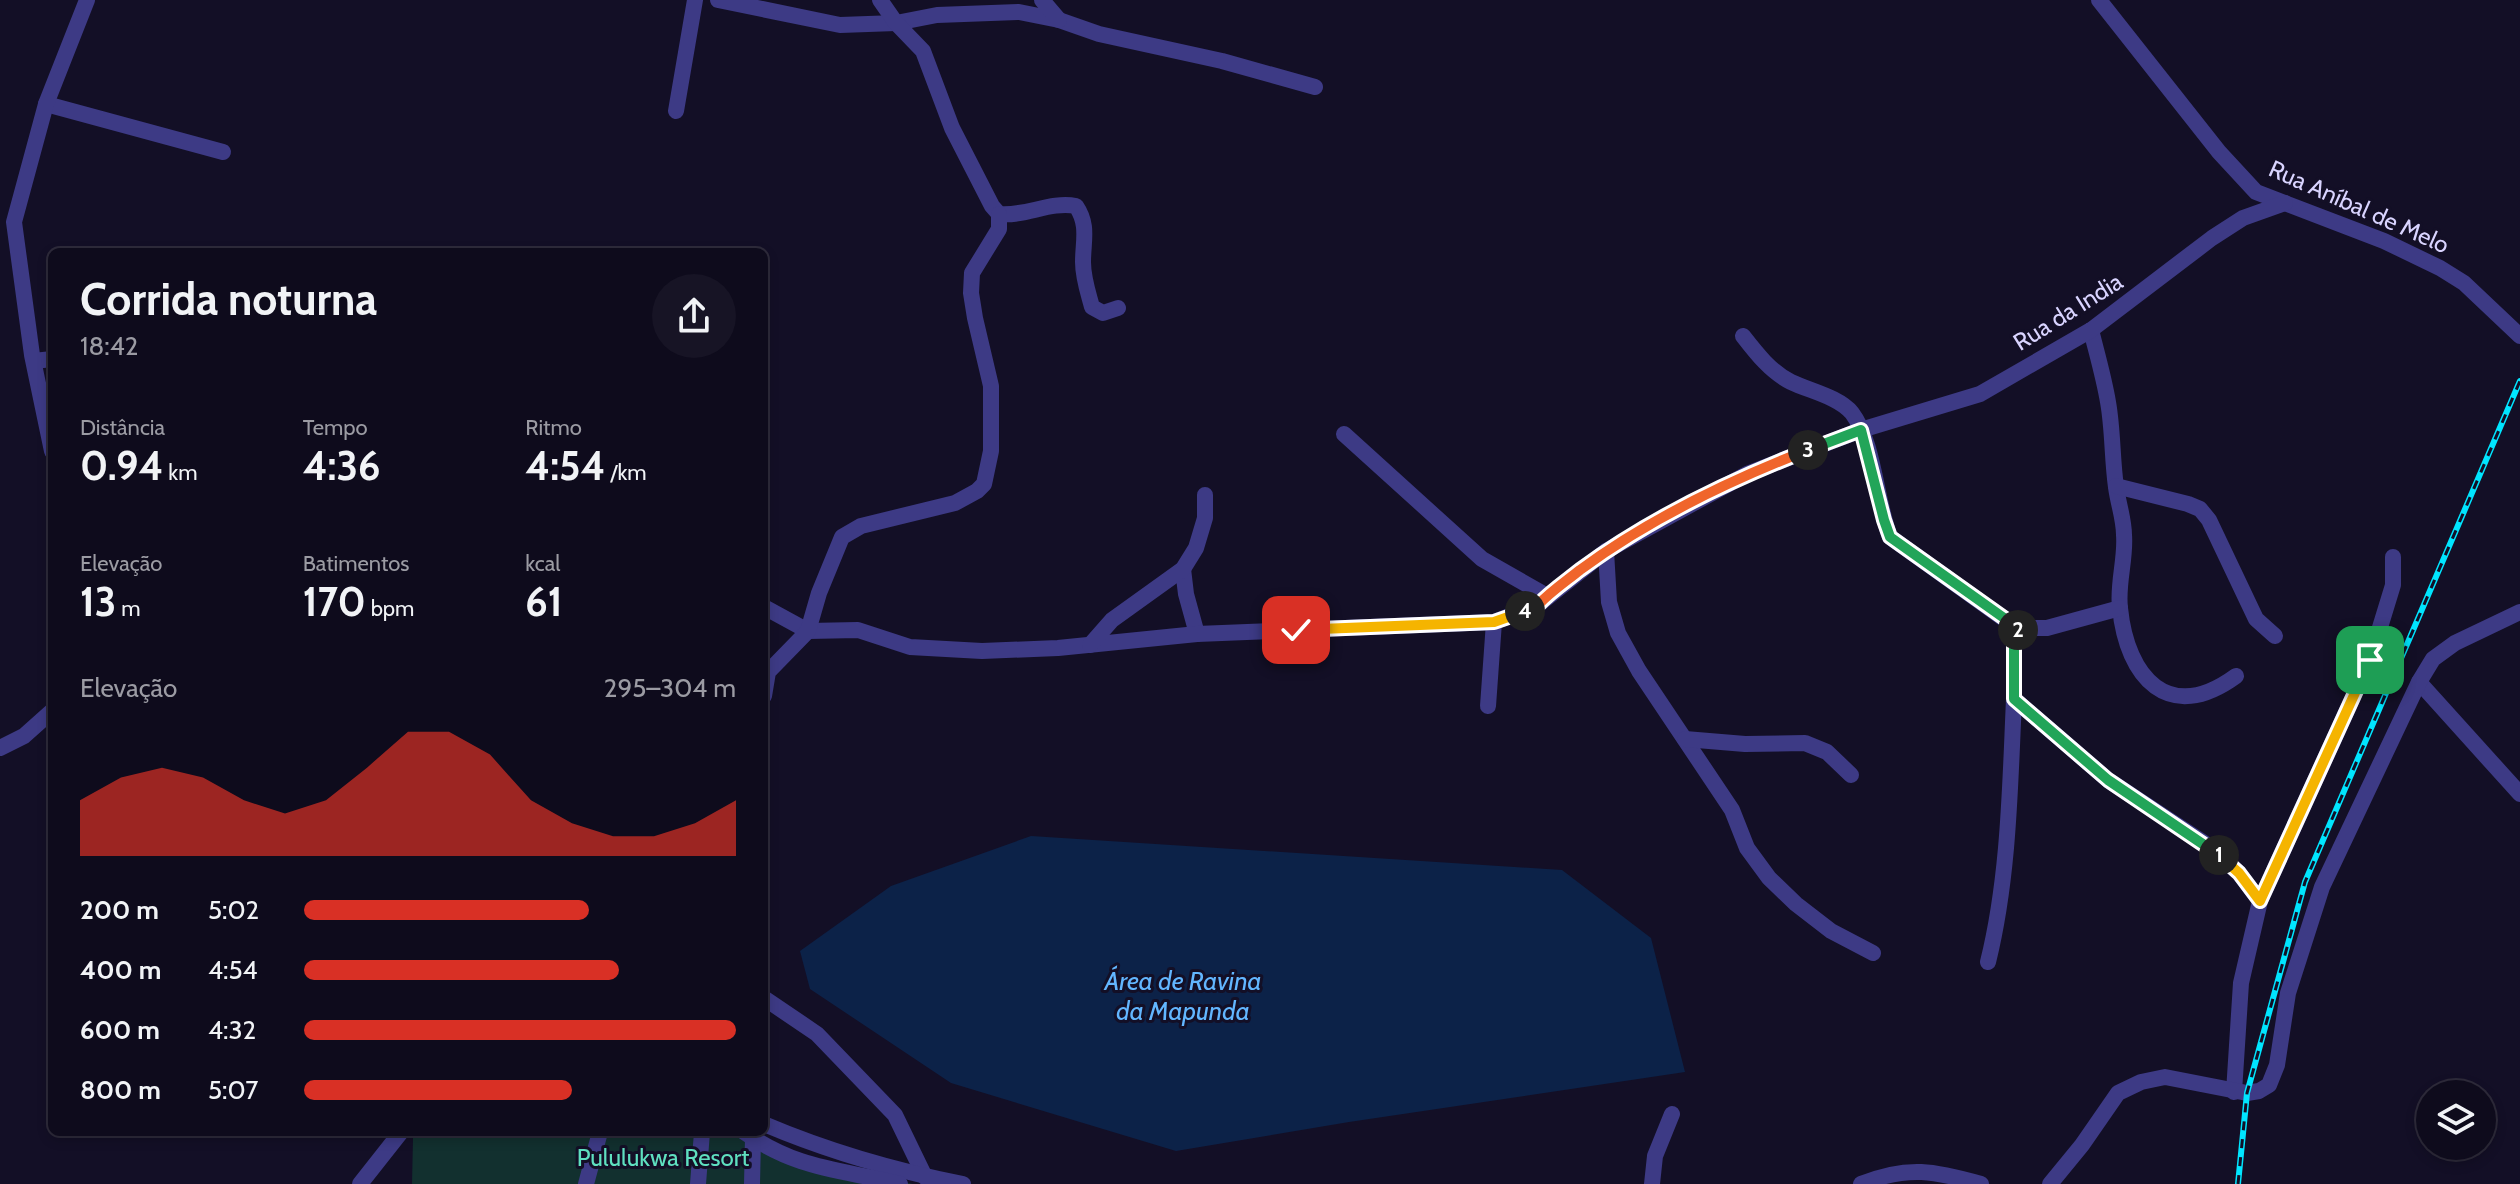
<!DOCTYPE html>
<html lang="pt">
<meta charset="utf-8">
<style>
:root{--surface:#0e0b1c;--page:#171425;--text:#f1f3f6;--muted:#9b9ba3;--line:#2e2b3b;--accent:#d93025}
body{margin:0;font-family:Cabin,sans-serif;background:var(--page);color:var(--text);height:100vh;display:flex;flex-direction:column;font-size:30px;white-space:nowrap}
*{box-sizing:border-box;margin:0}
p{font-size:26px;color:var(--muted)}
.icon{flex:none;width:44px;height:44px;fill:none;stroke:currentColor;stroke-width:2;stroke-linecap:round;stroke-linejoin:round}
.map{position:relative;flex:1;overflow:hidden}
.panel{position:absolute;left:48px;top:248px;width:720px;height:888px;display:flex;flex-direction:column;background:var(--surface);border-radius:12px;box-shadow:0 4px 12px #0003,0 0 0 2px var(--line)}
.panel>*{flex:none}
.fabs{position:absolute;left:2416px;top:1080px;display:grid;gap:16px}
.fabs a{display:grid;place-items:center;width:80px;height:80px;border-radius:50%;background:var(--surface);box-shadow:0 4px 12px #0003,0 0 0 2px var(--line);font-size:40px}
.pin{position:absolute;display:grid;place-items:center;width:68px;height:68px;color:#fff;margin:-34px;border-radius:16px;box-shadow:0 4px 12px #0006}
.km{position:absolute;width:40px;height:40px;margin:-20px;border-radius:50%;background:#222;color:#fff;font-size:22px;line-height:40px;text-align:center}
.round{display:grid;place-items:center;flex:none;width:84px;height:84px;border-radius:42px;background:var(--page)}
.overview{display:flex;align-items:center;justify-content:space-between;height:136px;padding:0 32px}
h1{font-size:44px;font-weight:700;line-height:60px}
.stats{display:grid;grid-template-columns:repeat(3,1fr);gap:12px;height:136px;padding:8px 32px}
.stats div{display:grid;align-content:center}
.stats b{font-size:40px;font-weight:700}
.stats small{font-size:22px;font-weight:400}
.stats p{font-size:22px}
.chart{height:224px;padding:16px 32px}
.chart p{display:flex;justify-content:space-between}
.chart svg{width:100%;height:144px;margin-top:8px;fill:var(--accent);opacity:.7}
ul{padding:0 32px;list-style:none;font-size:26px}
li{display:grid;grid-template-columns:128px 96px 1fr;align-items:center;height:60px}
li i{height:20px;border-radius:10px;background:var(--accent)}
.map>svg:first-child{display:block}
</style>
<div class="map">
<svg width="2520" height="1184" viewBox="0 0 2520 1184">
<rect width="100%" height="100%" fill="#130f26"/>
<path fill="#12302f" d="M416,1132h340l47,27 110,25h-501l1,-46z"/>
<path fill="#0c2248" d="M1031,836l531,34 89,68 34,134 -336,50 -173,29 -225,-68 -141,-94 -10,-38 91,-65z"/>
<g fill="none" stroke-linecap="round" stroke-linejoin="round">
<g stroke="#3d3a85" stroke-width="16">
<path d="M718,0l122,25 56,-2 41,-8 82,-3 40,8 40,14 123,27 93,26"/>
<path d="M880,0l16,23 27,28 29,77 40,78 7,8c26,3 51,-13 77,-8 13,19 7,35 7,56 0,16 5,30 9,45l11,6 15,-5"/>
<path d="M1042,0l17,20"/>
<path d="M2099,0l120,152 37,40 128,49 56,27 24,15 56,53"/>
<path d="M46,104l177,48"/>
<path d="M676,111l19,-111"/>
<path d="M2091,330c6,24 13,48 17,72 5,28 4,57 8,85 2,16 8,32 8,48 2,24 -7,49 -4,73 7,70 49,117 116,68"/>
<path d="M1743,336c14,18 28,36 48,46 19,9 48,15 61,31 22,29 24,88 38,124l110,79 18,12h29l73,-20"/>
<path d="M34,361l18,-2"/>
<path d="M1344,434l138,125 65,37"/>
<path d="M52,451l-20,-96 -18,-133 32,-118 41,-104"/>
<path d="M2116,486l72,18 12,5 9,11 47,99 19,17"/>
<path d="M1606,551l3,51 9,31 21,38 93,139 15,38 22,30 27,26 35,27 42,22"/>
<path d="M1183,569l3,25 11,40"/>
<path d="M764,607l44,24 50,-1 52,17 72,4 76,-3 139,-14 297,-12 44,-17 68,-54 141,-77 114,-44 119,-36 111,-64 121,-92 31,-20 42,-15"/>
<path d="M2018,628l-4,20v51l94,81 102,67 29,26 21,28"/>
<path d="M1090,645l22,-25 71,-51 13,-21 9,-30v-23"/>
<path d="M2419,682l101,112"/>
<path d="M764,696l4,-24 40,-41 11,-38 23,-56 19,-11 94,-23 22,-12 7,-7 7,-33v-65l-16,-68 -4,-25 1,-20 27,-44v-15"/>
<path d="M1488,706l6,-84"/>
<path d="M1685,739l60,5 60,-1 22,9 24,23"/>
<path d="M0,748l24,-12 28,-25"/>
<path d="M1988,962c21,-85 22,-176 26,-263"/>
<path d="M764,998l53,36 78,81 30,62 7,7"/>
<path d="M2234,1092l7,-109 19,-82 110,-241 23,-75v-28"/>
<path d="M764,1124c66,28 128,46 199,60"/>
<path d="M744,1132c54,38 96,37 156,52"/>
<path d="M360,1184l41,-52"/>
<path d="M586,1184l14,-52"/>
<path d="M698,1184l4,-52"/>
<path d="M752,1184l1,-46"/>
<path d="M1652,1184l3,-28 17,-42"/>
<path d="M1861,1184c47,-19 74,-13 120,0"/>
<path d="M2050,1184l32,-39 36,-52 23,-11 24,-5 82,16 12,-2 10,-6 8,-20 11,-72 34,-106 97,-205 14,-23 22,-16 65,-31"/>
</g>
<defs>
<path id="rail" d="M2238,1184l9,-91 58,-211 215,-501"/>
</defs>
<use href="#rail" stroke="#00e5ff" stroke-width="6"/>
<use href="#rail" stroke="#130f26" stroke-width="3" stroke-dasharray="9" stroke-linecap="butt"/>
</g>
<g fill="none" stroke-linecap="round" stroke-linejoin="round">
<defs>
<path id="split-1" d="M2219,855l20,18 21,28 110,-241"/>
<path id="split-2" d="M2018,630l-4,18v51l94,81 111,75"/>
<path id="split-3" d="M1808,450l53,-20 23,90 6,17 128,91v2"/>
<path id="split-4" d="M1525,611l13,-6c12,-13 27,-23 42,-35 69,-51 148,-89 228,-120"/>
<path id="split-5" d="M1296,630l198,-8 31,-11"/>
</defs>
<use href="#split-1" stroke="#fff" stroke-width="16"/>
<use href="#split-2" stroke="#fff" stroke-width="16"/>
<use href="#split-3" stroke="#fff" stroke-width="16"/>
<use href="#split-4" stroke="#fff" stroke-width="16"/>
<use href="#split-5" stroke="#fff" stroke-width="16"/>
<use href="#split-1" stroke="#f5b400" stroke-width="10"/>
<use href="#split-2" stroke="#22a559" stroke-width="10"/>
<use href="#split-3" stroke="#22a559" stroke-width="10"/>
<use href="#split-4" stroke="#f0652b" stroke-width="10"/>
<use href="#split-5" stroke="#f5b400" stroke-width="10"/>
</g>
<g text-anchor="middle" stroke-width="6" stroke-linejoin="round" paint-order="stroke">
<g font-size="24" fill="#d9d4ff" stroke="#130f26">
<text transform="translate(2359 207) rotate(24)" y="8">Rua Aníbal de Melo</text>
<text transform="translate(2068 312) rotate(-32)" y="8">Rua da India</text>
</g>
<g font-size="24" fill="#5fe0c0" stroke="#130f26">
<text x="663" y="1166">Pululukwa Resort</text>
</g>
<g font-size="26" font-style="italic" fill="#62b6ff" stroke="#130f26">
<text x="1183" y="990">Área de Ravina<tspan x="1183" dy="30">da Mapunda</tspan></text>
</g>
</g>
</svg>
<div class="fabs">
<a><svg class="icon" aria-label="layers" viewBox="0 0 24 24"><path d="M12 4l9 5-9 5-9-5zM3 14l9 5 9-5"/></svg></a>
</div>
<div class="pin" style="left:2370px;top:660px;background:#1e9e55"><svg class="icon" aria-label="arrive" viewBox="0 0 24 24"><path d="M6 21V4h12l-3 4 3 4H6"/></svg></div>
<div class="pin" style="left:1296px;top:630px;background:#d93025"><svg class="icon" aria-label="check" viewBox="0 0 24 24"><path d="M5 12l5 5 9-10"/></svg></div>
<b class="km" style="left:2219px;top:855px">1</b>
<b class="km" style="left:2018px;top:630px">2</b>
<b class="km" style="left:1808px;top:450px">3</b>
<b class="km" style="left:1525px;top:611px">4</b>
<section class="panel">
<div class="overview"><div><h1>Corrida noturna</h1><p>18:42</p></div><a class="round"><svg class="icon" aria-label="share" viewBox="0 0 24 24"><path d="M12 15V3M7 8l5-5 5 5M5 13v7h14v-7"/></svg></a></div>
<div class="stats">
<div><p>Distância</p><b>0.94<small> km</small></b></div>
<div><p>Tempo</p><b>4:36</b></div>
<div><p>Ritmo</p><b>4:54<small> /km</small></b></div>
</div>
<div class="stats">
<div><p>Elevação</p><b>13<small> m</small></b></div>
<div><p>Batimentos</p><b>170<small> bpm</small></b></div>
<div><p>kcal</p><b>61</b></div>
</div>
<div class="chart"><p><span>Elevação</span>295–304 m</p>
<svg viewBox="0 0 160 44" preserveAspectRatio="none"><path d="M0 44V27L10 20L20 17L30 20L40 27L50 31L60 27L70 17L80 6L90 6L100 13L110 27L120 34L130 38L140 38L150 34L160 27V44z"/></svg>
</div>
<ul>
<li><b>200 m</b>5:02<i style="width:66%"></i></li>
<li><b>400 m</b>4:54<i style="width:73%"></i></li>
<li><b>600 m</b>4:32<i style="width:100%"></i></li>
<li><b>800 m</b>5:07<i style="width:62%"></i></li>
</ul>
</section>
</div>
